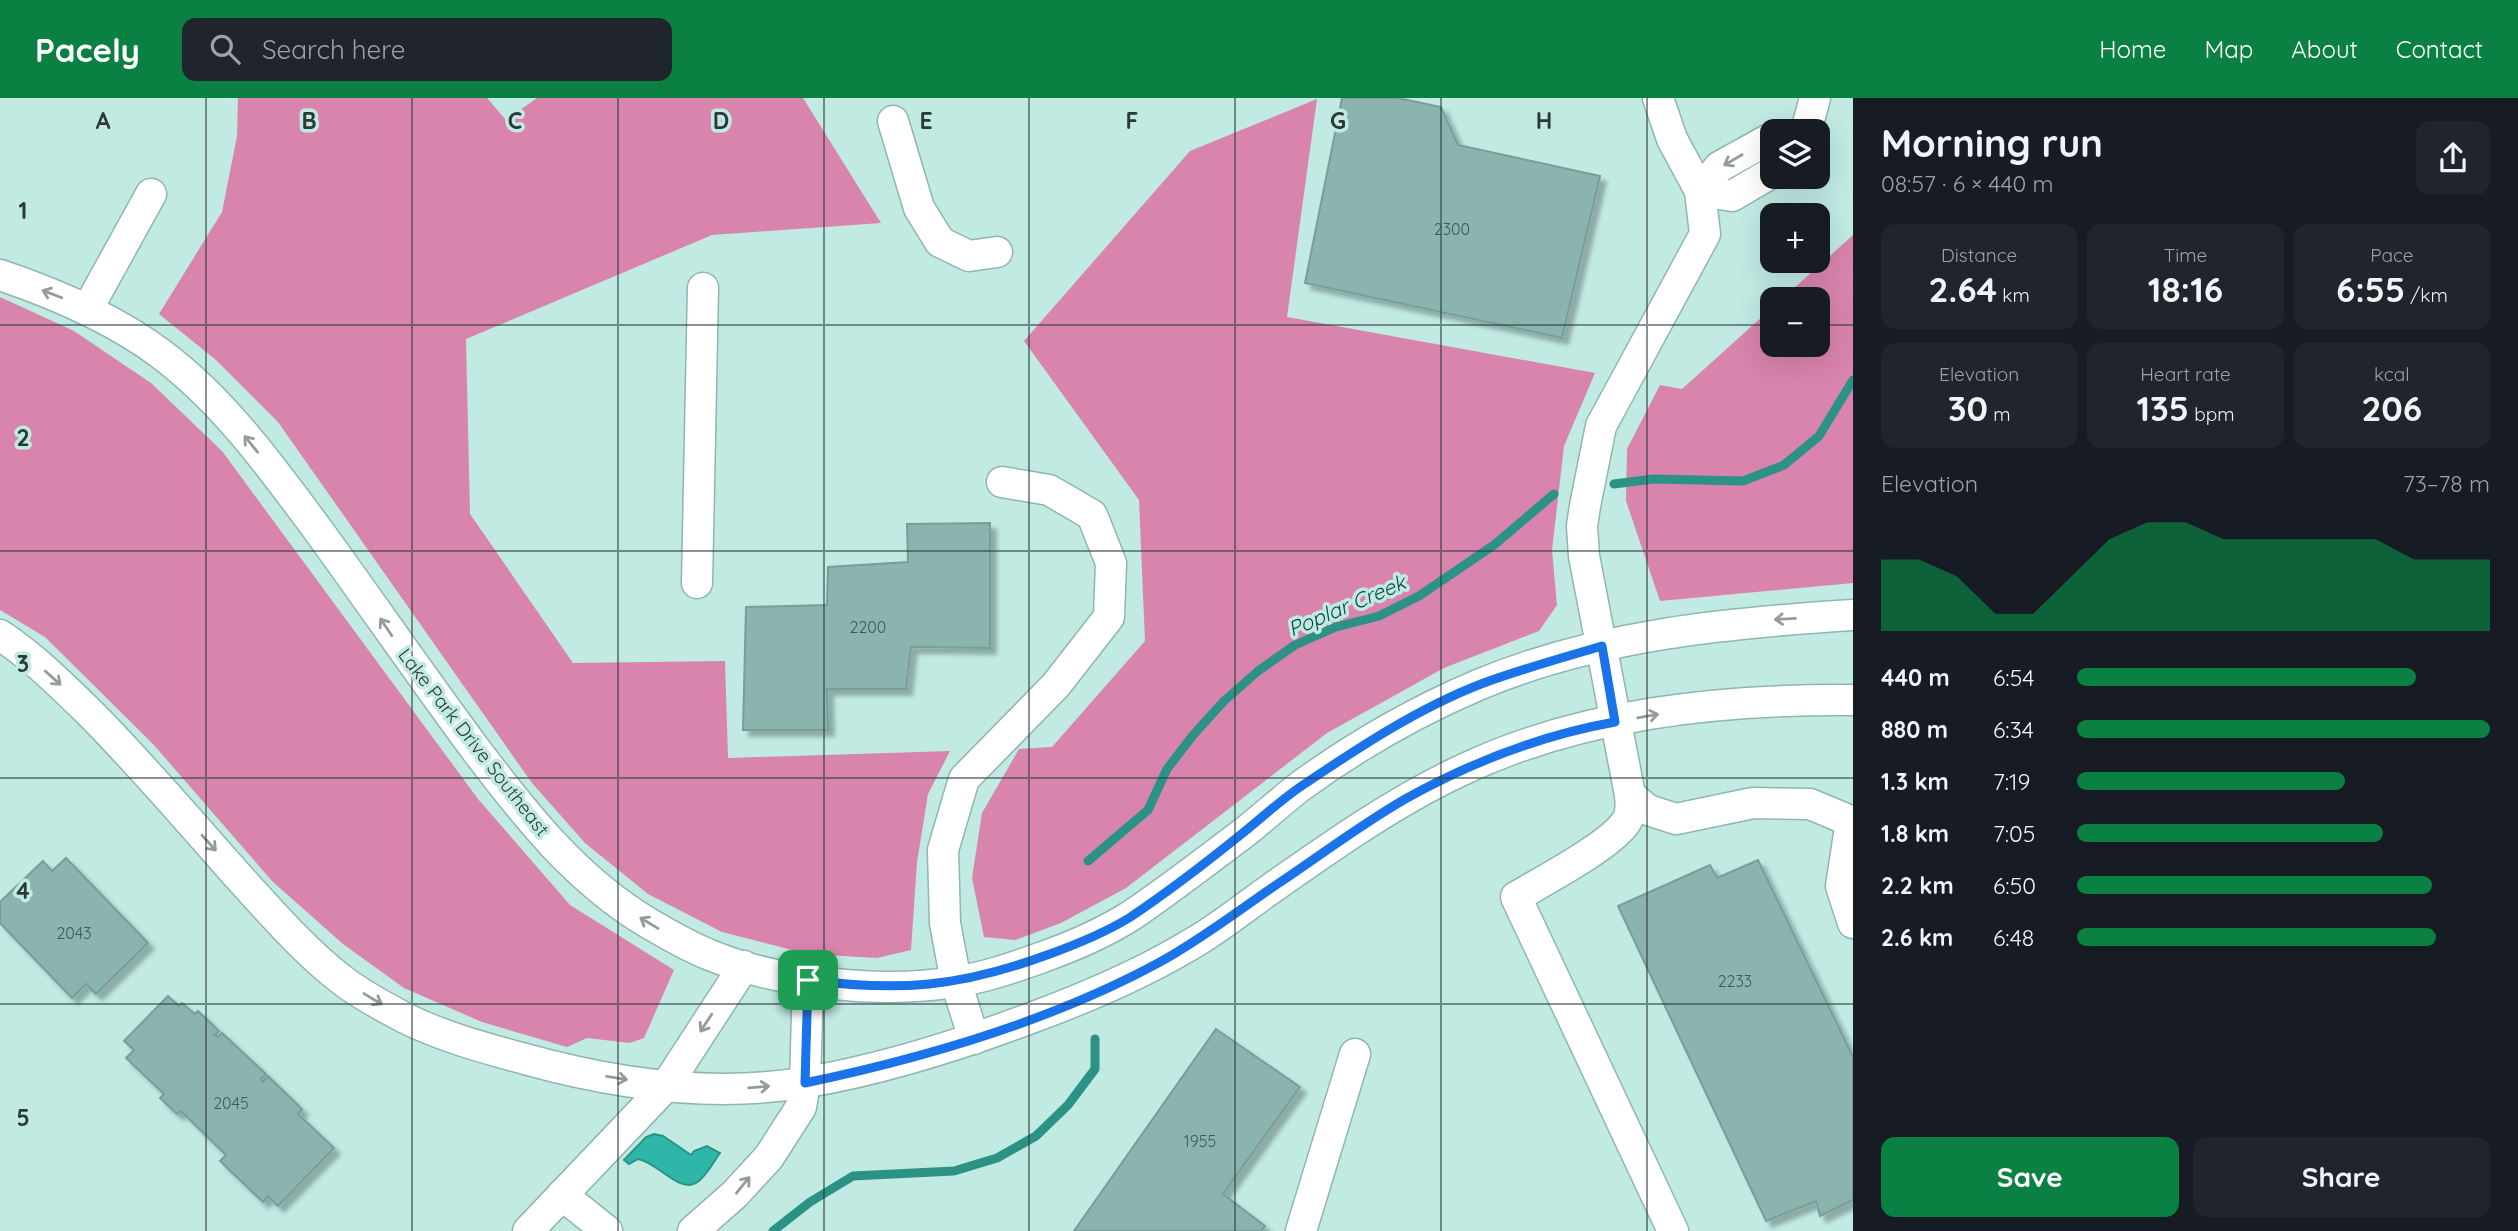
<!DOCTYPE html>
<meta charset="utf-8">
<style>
:root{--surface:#171b24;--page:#20242c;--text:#f1f3f6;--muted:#9ea1a6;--accent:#0b8043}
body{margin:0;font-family:Quicksand,sans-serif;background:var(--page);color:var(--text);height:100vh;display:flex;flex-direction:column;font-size:26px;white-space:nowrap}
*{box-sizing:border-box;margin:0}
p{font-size:23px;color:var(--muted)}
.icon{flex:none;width:38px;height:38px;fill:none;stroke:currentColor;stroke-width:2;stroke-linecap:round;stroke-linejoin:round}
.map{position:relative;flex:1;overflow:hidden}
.side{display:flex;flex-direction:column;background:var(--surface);width:665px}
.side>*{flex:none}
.tools{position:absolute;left:1760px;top:21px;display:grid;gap:14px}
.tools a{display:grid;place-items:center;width:70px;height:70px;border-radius:14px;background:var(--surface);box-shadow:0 7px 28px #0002;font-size:35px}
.pin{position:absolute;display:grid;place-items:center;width:60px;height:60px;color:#fff;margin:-30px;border-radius:14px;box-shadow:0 4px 10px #0006}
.round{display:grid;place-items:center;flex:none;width:74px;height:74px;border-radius:14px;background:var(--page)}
.headline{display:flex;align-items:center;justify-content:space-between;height:119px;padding:0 28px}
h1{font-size:38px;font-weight:700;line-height:52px}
.metrics{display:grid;grid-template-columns:repeat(3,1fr);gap:10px;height:119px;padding:7px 28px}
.metrics div{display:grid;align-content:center;border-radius:14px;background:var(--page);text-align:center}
.metrics b{font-size:35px;font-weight:700}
.metrics small{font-size:19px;font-weight:400}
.metrics p{font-size:19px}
.chart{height:196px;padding:14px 28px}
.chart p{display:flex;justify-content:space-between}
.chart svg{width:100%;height:126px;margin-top:7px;fill:var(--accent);opacity:.7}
.action{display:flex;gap:14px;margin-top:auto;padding:14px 28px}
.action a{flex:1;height:80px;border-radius:14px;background:var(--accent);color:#fff;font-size:28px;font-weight:700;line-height:80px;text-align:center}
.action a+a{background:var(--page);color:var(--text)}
ul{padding:0 28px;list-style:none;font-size:23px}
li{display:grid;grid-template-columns:112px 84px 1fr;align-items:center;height:52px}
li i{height:18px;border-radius:9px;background:var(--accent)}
header{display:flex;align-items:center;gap:42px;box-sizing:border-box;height:98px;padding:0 35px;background:var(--accent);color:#fff}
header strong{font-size:33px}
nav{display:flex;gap:38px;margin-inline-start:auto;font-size:24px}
.search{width:490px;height:63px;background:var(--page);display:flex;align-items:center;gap:18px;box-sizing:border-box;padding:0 24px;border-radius:14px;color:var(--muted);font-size:26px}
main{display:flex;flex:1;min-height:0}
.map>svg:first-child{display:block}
</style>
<header>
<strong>Pacely</strong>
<div class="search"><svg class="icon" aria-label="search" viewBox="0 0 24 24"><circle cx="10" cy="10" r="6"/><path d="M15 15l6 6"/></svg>Search here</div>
<nav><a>Home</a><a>Map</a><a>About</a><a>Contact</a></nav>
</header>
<main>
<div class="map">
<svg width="1853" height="1133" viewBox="0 0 1853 1133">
<defs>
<filter id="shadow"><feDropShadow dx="6" dy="6" stdDeviation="2" flood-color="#0004"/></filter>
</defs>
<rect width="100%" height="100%" fill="#c1eae3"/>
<g fill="#d884ad">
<path d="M238,0h249l19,22 31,-22h266l78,125 -169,12 -246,104 4,175 103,149 152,-2 3,97 222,-7 -22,43 -11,68 -6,88 -34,8 -69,-4 -86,-22 -74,-38 -63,-51 -53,-60 -254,-361 -62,-62 -57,-46 63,-102 15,-76z"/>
<path d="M1317,1l-30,218 308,56 -31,73 -12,104 5,55 -18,26 -95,37 -117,65 -201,155 -65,35 -46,17 -31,-3 -12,-59 10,-65 37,-64 33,-2 93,-106 -6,-141 -115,-159 166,-190z"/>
<path d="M1853,137v348l-193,18 -34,-100 1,-52 33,-64 22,4 91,-82v38h45v-46h-36z"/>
<path d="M0,199l74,34 77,52 71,68 256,348 92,106 104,65 -30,68 -14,5 -43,-5 -20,9 -85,-25 -78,-34 -61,-44 -71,-63 -119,-137 -108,-107 -45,-27z"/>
</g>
<path fill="#2eb7a8" stroke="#2d9286" stroke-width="2" d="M654,1036l9,2 28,19 3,-4 13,-5 13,7c-6,8 -14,24 -24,30 -17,10 -39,-21 -58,-24l-9,5 -5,-4 22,-23z"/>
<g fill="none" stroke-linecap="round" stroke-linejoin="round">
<g stroke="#2d9286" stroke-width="9">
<path d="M1614,386l39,-5 90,2 41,-16 35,-29 34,-56"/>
<path d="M1088,763l60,-51 19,-41 27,-35 30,-33 34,-30 37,-26 41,-18 43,-11 40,-20 75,-51 60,-51"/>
<path d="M773,1133l37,-29 43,-26 101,-5 43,-13 39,-22 32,-31 27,-36v-30"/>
</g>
</g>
<g fill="#8cb4ae" stroke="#779e98" stroke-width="2" filter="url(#shadow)">
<path d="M1342,0h56l43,9 17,38 142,31 -38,162 -257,-55z"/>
<path d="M990,425v125l-79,-1 -5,42h-79l1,41h-85l3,-123 81,-2 1,-38 80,-5 -1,-38z"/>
<path d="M66,760l82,85 -52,51 -10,-10 -14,14 -72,-75v-21l43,-41 9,10z"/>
<path d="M1758,762l95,197v143l-33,16 -4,-15 -50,20 -148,-315 92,-41 7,13z"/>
<path d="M168,898l11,10 3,-3 13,11 3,-3 21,20 -4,4 3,2 4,-4 44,41 -5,5 2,3 5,-6 34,33 -4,5 36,34 -56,58 -10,-10 -5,6 -43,-41 6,-6 -45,-44 -4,3 -17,-16 4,-4 -38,-36 8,-8 -10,-9z"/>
<path d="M1216,931l84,58 -77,107 42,32 -4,5h-187z"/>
</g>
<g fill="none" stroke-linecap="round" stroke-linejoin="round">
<defs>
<g id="minor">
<path d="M1658,0l14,41 28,52 5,43 -104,192 -16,80 -3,20 2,30 46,239c1,9 1,20 -4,27 -16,24 -83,59 -110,75l157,334"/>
<path d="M893,23l26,87 21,34 29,14 28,-4"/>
<path d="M1806,33l9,-33"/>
<path d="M1700,93l19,-24 54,-30"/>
<path d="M1700,93l32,5 41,-24"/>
<path d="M0,177c56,19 113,43 161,79 63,47 111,114 157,176 53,73 104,147 158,220 50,66 101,131 174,174 19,11 39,23 60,31 67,28 172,39 244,27 29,-4 58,-14 86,-24 31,-11 64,-25 92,-43 37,-25 73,-53 109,-80 21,-16 40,-34 61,-50 54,-39 115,-74 176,-100 119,-50 248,-62 375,-70"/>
<path d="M87,212l64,-116"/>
<path d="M697,485l6,-295"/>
<path d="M0,537c32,21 60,49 88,76 52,52 100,109 149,164 33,36 66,75 105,105 18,14 42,27 63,38 38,19 80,30 120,41 90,25 190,39 283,23 76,-13 151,-37 223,-64 60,-22 118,-47 172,-81 24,-15 46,-33 69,-49 60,-42 122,-86 188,-117 121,-58 261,-72 393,-71"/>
<path d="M1630,697l18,15 28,9 77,-16 57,1 43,18"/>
<path d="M1851,723l-10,65 12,37"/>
<path d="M974,941l-18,-57 -11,-59 -2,-73 21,-71 92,-94 53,-68 2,-54 -19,-48 -43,-25 -47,-8"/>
<path d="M562,1097l45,36"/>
<path d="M528,1133l138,-145 78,-120"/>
<path d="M693,1133l42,-37 34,-37 32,-50 4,-24 3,-103"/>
<path d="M1301,1133l54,-177"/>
</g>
</defs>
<use href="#minor" stroke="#8fb6b0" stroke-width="33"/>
<use href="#minor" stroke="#fff" stroke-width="30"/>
</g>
<defs><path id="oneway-shaft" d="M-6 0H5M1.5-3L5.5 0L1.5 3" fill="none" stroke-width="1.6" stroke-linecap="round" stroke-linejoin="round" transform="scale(1.75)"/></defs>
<g stroke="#949c9b">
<use href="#oneway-shaft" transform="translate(1733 62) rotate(150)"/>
<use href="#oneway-shaft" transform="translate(52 196) rotate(-159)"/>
<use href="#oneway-shaft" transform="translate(251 346) rotate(-129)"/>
<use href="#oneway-shaft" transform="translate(1785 521) rotate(177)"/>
<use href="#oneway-shaft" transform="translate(386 529) rotate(-124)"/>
<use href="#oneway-shaft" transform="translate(53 580) rotate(42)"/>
<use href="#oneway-shaft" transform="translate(1648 618) rotate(-10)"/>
<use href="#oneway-shaft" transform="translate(209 745) rotate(48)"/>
<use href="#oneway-shaft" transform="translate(649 825) rotate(-149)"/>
<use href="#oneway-shaft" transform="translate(373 901) rotate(31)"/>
<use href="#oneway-shaft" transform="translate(706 925) rotate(123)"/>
<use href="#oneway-shaft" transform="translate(617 980) rotate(9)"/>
<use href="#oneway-shaft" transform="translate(759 989) rotate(-5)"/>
<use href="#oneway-shaft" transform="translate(743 1087) rotate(-51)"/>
</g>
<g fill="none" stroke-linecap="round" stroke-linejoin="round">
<defs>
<path id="route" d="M1602,548l13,76c-73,13 -143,40 -208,76 -44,25 -86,57 -128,85 -40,27 -77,56 -119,79 -108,59 -236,96 -355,121l3,-103c91,12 152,7 239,-25 28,-10 57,-22 82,-37 39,-26 78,-56 115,-86 20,-16 40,-35 62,-49 55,-37 113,-75 175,-99 40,-15 81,-26 121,-38z"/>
</defs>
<use href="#route" stroke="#fff" stroke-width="14"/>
<use href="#route" stroke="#1a73e8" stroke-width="9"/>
</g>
<path fill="none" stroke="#2a3a37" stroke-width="2" stroke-opacity="0.55" d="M206,0v1133M412,0v1133M618,0v1133M824,0v1133M1029,0v1133M1235,0v1133M1441,0v1133M1647,0v1133M0,227h1773M1818,227h35M0,453h1853M0,680h1853M0,906h1853"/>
<g text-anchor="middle" stroke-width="7" stroke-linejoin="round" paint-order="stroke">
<g font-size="16" fill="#425855">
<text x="1452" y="137">2300</text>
<text x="868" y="535">2200</text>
<text x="74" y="841">2043</text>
<text x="1735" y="889">2233</text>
<text x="231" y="1011">2045</text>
<text x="1200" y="1049">1955</text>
</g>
<g font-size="19" fill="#2a3a37" stroke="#c1eae3">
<text transform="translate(474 644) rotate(52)" y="7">Lake Park Drive Southeast</text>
</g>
<g font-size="21" font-style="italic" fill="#0d4741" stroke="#c1eae3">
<text transform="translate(1347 508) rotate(-23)" y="7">Poplar Creek</text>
</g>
</g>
<g font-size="23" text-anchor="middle" font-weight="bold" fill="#2a3a37" stroke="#c1eae3" stroke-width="7" stroke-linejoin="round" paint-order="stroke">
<text x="103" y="31">A</text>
<text x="309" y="31">B</text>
<text x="515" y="31">C</text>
<text x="721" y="31">D</text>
<text x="926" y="31">E</text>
<text x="1132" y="31">F</text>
<text x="1338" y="31">G</text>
<text x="1544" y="31">H</text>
<text x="23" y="121">1</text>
<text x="23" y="348">2</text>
<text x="23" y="574">3</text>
<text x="23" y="801">4</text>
<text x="23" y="1028">5</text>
</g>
</svg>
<div class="tools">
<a><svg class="icon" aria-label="layers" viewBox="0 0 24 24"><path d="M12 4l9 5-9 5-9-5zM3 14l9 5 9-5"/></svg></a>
<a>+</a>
<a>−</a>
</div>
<div class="pin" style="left:808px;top:882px;background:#1e9e55"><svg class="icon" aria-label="arrive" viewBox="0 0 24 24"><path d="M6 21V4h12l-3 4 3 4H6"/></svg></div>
</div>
<section class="side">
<div class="headline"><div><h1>Morning run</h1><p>08:57 · 6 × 440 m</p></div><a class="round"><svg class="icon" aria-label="share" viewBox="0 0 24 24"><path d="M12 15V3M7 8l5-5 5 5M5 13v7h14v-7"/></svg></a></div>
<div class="metrics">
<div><p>Distance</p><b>2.64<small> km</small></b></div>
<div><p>Time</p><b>18:16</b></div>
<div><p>Pace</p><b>6:55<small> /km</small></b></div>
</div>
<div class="metrics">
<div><p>Elevation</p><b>30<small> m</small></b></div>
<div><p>Heart rate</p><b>135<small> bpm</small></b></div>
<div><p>kcal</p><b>206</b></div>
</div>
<div class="chart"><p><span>Elevation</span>73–78 m</p>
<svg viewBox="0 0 160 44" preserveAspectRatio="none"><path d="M0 44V19L10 19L20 25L30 38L40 38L50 25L60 12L70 6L80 6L90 12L100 12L110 12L120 12L130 12L140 19L150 19L160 19V44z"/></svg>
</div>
<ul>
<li><b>440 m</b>6:54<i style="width:82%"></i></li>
<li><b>880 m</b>6:34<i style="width:100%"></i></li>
<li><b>1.3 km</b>7:19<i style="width:65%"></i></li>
<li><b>1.8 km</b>7:05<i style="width:74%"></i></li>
<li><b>2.2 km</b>6:50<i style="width:86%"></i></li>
<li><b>2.6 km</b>6:48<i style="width:87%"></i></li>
</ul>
<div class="action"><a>Save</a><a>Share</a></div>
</section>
</main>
